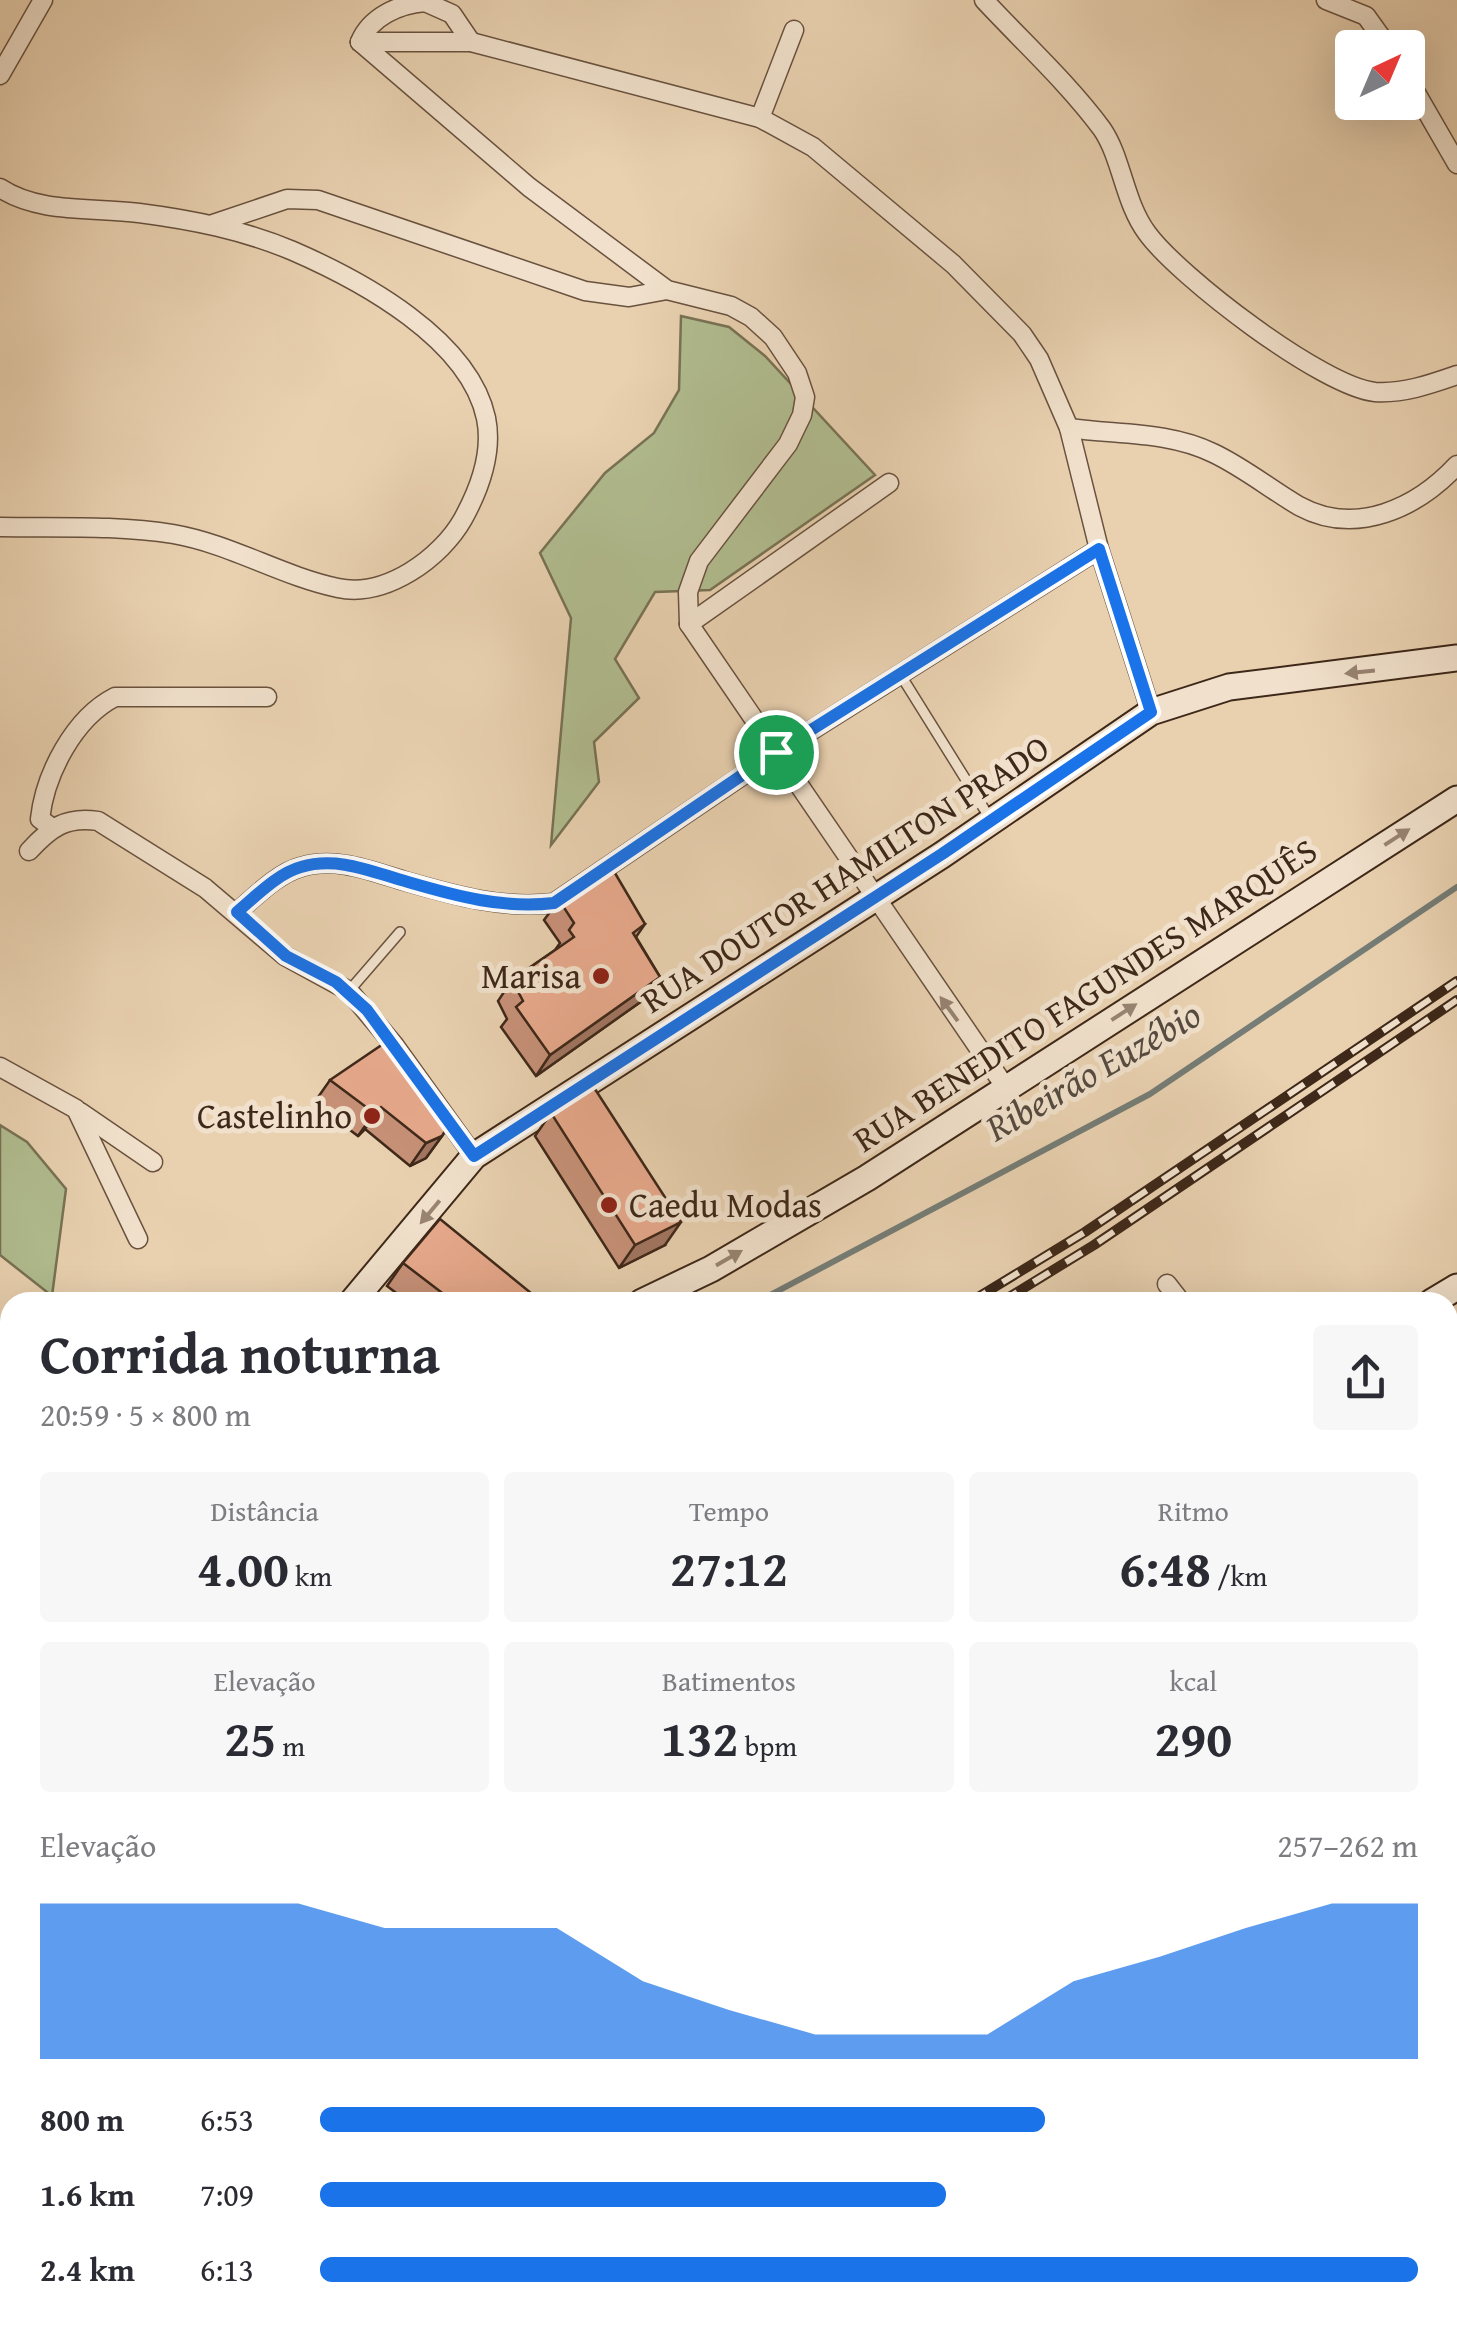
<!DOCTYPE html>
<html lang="pt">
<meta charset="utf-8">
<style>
:root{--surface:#fff;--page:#f7f7f7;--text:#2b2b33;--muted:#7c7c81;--accent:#1a73e8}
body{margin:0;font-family:"Gentium Book Plus",serif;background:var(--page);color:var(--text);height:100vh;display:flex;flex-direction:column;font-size:38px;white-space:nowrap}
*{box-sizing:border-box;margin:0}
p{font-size:32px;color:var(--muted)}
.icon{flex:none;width:55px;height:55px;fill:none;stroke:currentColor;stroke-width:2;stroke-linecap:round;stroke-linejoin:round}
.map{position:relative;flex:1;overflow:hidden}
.sheet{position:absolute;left:0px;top:1292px;width:1458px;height:1038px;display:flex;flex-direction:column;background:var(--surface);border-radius:30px 30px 0 0;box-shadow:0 10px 40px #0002}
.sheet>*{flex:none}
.needle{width:65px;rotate:44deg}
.fabs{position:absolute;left:1335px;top:30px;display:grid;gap:20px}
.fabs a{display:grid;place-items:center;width:90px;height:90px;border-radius:10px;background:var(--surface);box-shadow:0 10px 40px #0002;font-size:50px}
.pin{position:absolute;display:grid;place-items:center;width:85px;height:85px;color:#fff;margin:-42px;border:5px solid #fff;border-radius:50%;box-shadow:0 2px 10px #0007}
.round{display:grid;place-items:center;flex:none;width:105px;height:105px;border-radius:10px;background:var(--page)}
.overview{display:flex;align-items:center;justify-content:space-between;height:170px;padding:0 40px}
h1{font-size:55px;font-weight:700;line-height:75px}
.metrics{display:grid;grid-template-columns:repeat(3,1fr);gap:15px;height:170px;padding:10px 40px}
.metrics div{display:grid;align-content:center;border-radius:10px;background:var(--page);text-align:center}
.metrics b{font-size:50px;font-weight:700}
.metrics small{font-size:28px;font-weight:400}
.metrics p{font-size:28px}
.chart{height:280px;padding:20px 40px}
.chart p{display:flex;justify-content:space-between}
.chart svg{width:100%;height:180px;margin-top:10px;fill:var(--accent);opacity:.7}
ul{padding:0 40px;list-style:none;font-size:32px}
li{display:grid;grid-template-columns:160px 120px 1fr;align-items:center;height:75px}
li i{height:25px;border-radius:12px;background:var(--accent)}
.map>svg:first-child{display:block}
</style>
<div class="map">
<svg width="1457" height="2329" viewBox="0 0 1457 2329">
<rect width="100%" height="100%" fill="#e9d1b0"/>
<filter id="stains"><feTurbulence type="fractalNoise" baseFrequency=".002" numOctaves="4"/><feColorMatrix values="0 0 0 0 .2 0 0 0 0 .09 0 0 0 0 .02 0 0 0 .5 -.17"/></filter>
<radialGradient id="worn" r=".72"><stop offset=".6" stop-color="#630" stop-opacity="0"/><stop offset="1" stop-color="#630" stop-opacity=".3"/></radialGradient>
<g fill="#b1bd90" stroke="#787254" stroke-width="2.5">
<path d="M681,316l48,11 36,29 110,119 -165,115 -55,2 -40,67 24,39 -45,44 5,40 -48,63 20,-227 -31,-65 65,-80 49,-40 25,-43z"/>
<path d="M0,1125l27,17 39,47 -14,107 -52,-41z"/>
<path d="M541,2320h127l-6,9h-122z"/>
</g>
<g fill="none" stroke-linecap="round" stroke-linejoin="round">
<path stroke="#757d76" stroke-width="6" d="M757,1302l393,-208 307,-207"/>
<path stroke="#9ab5b4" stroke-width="35" d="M0,1649l10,-4"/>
<defs>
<g id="service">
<path d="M900,674l91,146"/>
<path d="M349,991l51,-59"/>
<path d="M118,2320l2,9"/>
</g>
<g id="minor">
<path d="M984,0c39,42 84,83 118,129 20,29 22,73 45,104 32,44 176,154 228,159 28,2 56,-8 82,-17"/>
<path d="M1326,0l40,16 23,32"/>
<path d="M360,42h111l289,76 53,29 140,117 69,70 17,25 30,69 30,121 52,163"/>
<path d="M360,42l169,145 138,103 64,16 20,11 22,20 24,36 8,24 -3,18 -14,29 -89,117 -11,31 1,32"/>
<path d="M360,42c10,-25 39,-38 65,-40l27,12 19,28"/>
<path d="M0,75l43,-75"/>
<path d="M1408,79l49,85"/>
<path d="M760,118l34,-88"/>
<path d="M0,188c39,26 94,19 139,25 54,7 104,17 154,38 69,30 176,88 193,167 7,34 -7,72 -23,101 -22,39 -77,79 -125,69 -57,-12 -107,-44 -165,-54 -56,-9 -116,-6 -173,-7"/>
<path d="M213,224l74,-25 31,1 267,91 44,6 38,-7"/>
<path d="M1069,428c48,7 99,3 144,25 30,14 57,36 86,53 57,31 118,2 158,-41"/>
<path d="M689,624l317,464"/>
<path d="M689,624l200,-141"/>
<path d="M51,827l-11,-8c5,-45 34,-101 75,-122h152"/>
<path d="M29,851c21,-23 37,-35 69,-30l107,67 80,68 64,35 46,55 79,110"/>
<path d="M237,912c18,-15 41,-39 64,-45 37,-11 72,5 107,15 49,14 95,27 146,21l223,-151 322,-203"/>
<path d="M0,1067l76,42 62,130"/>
<path d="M80,1112l73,50"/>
<path d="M1167,1284l14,18"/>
<path d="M1448,1539l9,9"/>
<path d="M0,1579l10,13"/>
<path d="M1448,1776l9,5"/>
<path d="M1448,1882l9,-3"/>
<path d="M1448,1936l9,6"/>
<path d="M1448,2068l9,-3"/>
<path d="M1448,2139l9,6"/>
<path d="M490,2320l4,9"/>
<path d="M713,2320l5,9"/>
<path d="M1420,2320l17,9"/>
<path d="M253,2329l34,-9"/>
<path d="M929,2329l7,-9"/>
<path d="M1184,2329l7,-9"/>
</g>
<g id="tertiary">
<path d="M0,2281l10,23"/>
<path d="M17,2320l4,9"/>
</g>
<g id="secondary">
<path d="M352,1302l122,-146 468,-301 209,-143 78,-25 228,-29"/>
<path d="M642,1302l69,-33 156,-91 590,-379"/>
<path d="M1432,1302l25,-15"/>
<path d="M1448,1378l9,3"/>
<path d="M0,1438l10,5"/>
<path d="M0,1473l10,3"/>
<path d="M1448,1515l9,-3"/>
<path d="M0,1877l10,-5"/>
<path d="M0,2073l10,-4"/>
<path d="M228,2320l2,9"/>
</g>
</defs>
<use href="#service" stroke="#69523f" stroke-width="12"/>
<use href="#minor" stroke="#69523f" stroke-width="21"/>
<use href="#tertiary" stroke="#69523f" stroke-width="26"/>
<use href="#secondary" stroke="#3e2819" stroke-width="29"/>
<use href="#service" stroke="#f1e1cc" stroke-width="9"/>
<use href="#minor" stroke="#f1e1cc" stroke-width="18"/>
<use href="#tertiary" stroke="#f1e1cc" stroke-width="22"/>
<use href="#secondary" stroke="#f1e1cc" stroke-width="25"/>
<defs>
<g id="rail">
<path d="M970,1302l115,-70 372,-251"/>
<path d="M1001,1302l93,-57 363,-245"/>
<path d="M0,1747l10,-4"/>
<path d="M0,1767l10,-5"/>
</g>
</defs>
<use href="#rail" stroke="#3e2819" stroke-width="10"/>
<use href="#rail" stroke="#f1e1cc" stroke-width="6" stroke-dasharray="19" stroke-linecap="butt"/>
</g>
<g fill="#c79178" stroke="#3e2819" stroke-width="2.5">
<path d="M559,900l86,24 -9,13 24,40 -14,21 -110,78 -35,-49 6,-8 -9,-18 14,-21 43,-30 5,-7 -16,-23z"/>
<path d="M330,1080l112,56 -16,22 -16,8 -45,-37 -7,7 -44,-33z"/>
<path d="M551,1113l114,132 -46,23 -84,-132z"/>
<path d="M403,1263l139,39h-134l-21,-16z"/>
</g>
<g fill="#a27662" stroke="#3e2819" stroke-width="2.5">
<path d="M660,977l-14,21 -110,78 14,-21z"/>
<path d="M381,1107l-16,22 -7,7 16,-23z"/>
<path d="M442,1136l-16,22 -16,8 16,-23z"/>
<path d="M681,1222l-16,23 -46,23 16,-23z"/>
<path d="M10,1835v16l-10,4v-15z"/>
</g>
<g fill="#e7a98c" stroke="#3e2819" stroke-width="2.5">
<path d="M612,868l33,56 -12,9 27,44 -110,78 -34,-48 7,-6 -11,-21 62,-43 -5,-7 5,-7 -15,-23z"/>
<path d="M389,1040l61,82 -8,14 -16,7 -45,-36 -7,6 -44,-33z"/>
<path d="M593,1086l88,136 -46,23 -84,-132z"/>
<path d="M440,1219l102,83h-88l-51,-39z"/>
<path d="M9,1782l1,53 -10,5v-54z"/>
</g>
<defs><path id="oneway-solid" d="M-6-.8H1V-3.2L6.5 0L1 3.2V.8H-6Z" transform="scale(2.5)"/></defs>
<g fill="#988472">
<use href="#oneway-solid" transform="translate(1360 672) rotate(174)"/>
<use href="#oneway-solid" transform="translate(1397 837) rotate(-33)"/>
<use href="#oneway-solid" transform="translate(949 1009) rotate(-126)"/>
<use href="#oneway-solid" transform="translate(1124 1012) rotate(-33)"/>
<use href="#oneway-solid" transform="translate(430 1212) rotate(130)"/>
<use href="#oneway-solid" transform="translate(729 1258) rotate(-30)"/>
</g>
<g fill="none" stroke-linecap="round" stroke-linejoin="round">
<defs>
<path id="route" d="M1099,549l52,163 -209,142 -468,302 -107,-146 -31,-28 -50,-26 -49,-44c18,-15 41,-39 64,-45 37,-11 71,5 107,15 48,14 95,27 146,21l222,-151z"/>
</defs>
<use href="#route" stroke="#fff" stroke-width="20"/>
<use href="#route" stroke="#1a73e8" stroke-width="12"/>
</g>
<g fill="#8f2418" stroke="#f1e1cc" stroke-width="4">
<circle cx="601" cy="976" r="10"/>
<circle cx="372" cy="1116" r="10"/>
<circle cx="609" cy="1205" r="10"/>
</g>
<g text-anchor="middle" stroke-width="10" stroke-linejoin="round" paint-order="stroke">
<g font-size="35" fill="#3e2819" stroke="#f1e1cc">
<text transform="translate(845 874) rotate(-33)" y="12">RUA DOUTOR HAMILTON PRADO</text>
<text transform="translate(1085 995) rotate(-33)" y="12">RUA BENEDITO FAGUNDES MARQUÊS</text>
</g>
<g font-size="35" fill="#3e2819" stroke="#f1e1cc" text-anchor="end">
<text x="581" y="988">Marisa</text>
<text x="352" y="1128">Castelinho</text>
<text x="629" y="1217" text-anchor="start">Caedu Modas</text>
</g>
<g font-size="38" font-style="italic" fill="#554b40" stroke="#f1e1cc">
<text transform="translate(1093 1071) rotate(-30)" y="13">Ribeirão Euzébio</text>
</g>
</g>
<rect width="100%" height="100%" filter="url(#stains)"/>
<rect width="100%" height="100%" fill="url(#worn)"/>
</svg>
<div class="fabs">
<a><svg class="needle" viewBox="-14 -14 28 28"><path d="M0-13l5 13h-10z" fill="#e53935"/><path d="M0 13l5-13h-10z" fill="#7c7c81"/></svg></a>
</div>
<div class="pin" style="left:776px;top:752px;background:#1e9e55"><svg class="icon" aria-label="arrive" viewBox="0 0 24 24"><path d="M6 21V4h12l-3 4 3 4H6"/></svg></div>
<section class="sheet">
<div class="overview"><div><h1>Corrida noturna</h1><p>20:59 · 5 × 800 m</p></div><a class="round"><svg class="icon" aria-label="share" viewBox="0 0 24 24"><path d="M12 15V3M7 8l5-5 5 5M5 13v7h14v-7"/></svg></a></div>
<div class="metrics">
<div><p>Distância</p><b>4.00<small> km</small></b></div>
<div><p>Tempo</p><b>27:12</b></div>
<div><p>Ritmo</p><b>6:48<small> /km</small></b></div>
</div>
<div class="metrics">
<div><p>Elevação</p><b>25<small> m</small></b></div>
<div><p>Batimentos</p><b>132<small> bpm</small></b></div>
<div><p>kcal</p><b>290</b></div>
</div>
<div class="chart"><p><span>Elevação</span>257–262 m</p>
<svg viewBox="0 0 160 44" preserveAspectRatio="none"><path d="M0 44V6L10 6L20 6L30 6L40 12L50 12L60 12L70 25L80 32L90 38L100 38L110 38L120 25L130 19L140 12L150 6L160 6V44z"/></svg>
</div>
<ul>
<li><b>800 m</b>6:53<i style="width:66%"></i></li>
<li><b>1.6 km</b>7:09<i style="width:57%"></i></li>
<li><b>2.4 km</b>6:13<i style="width:100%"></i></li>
</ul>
</section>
</div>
